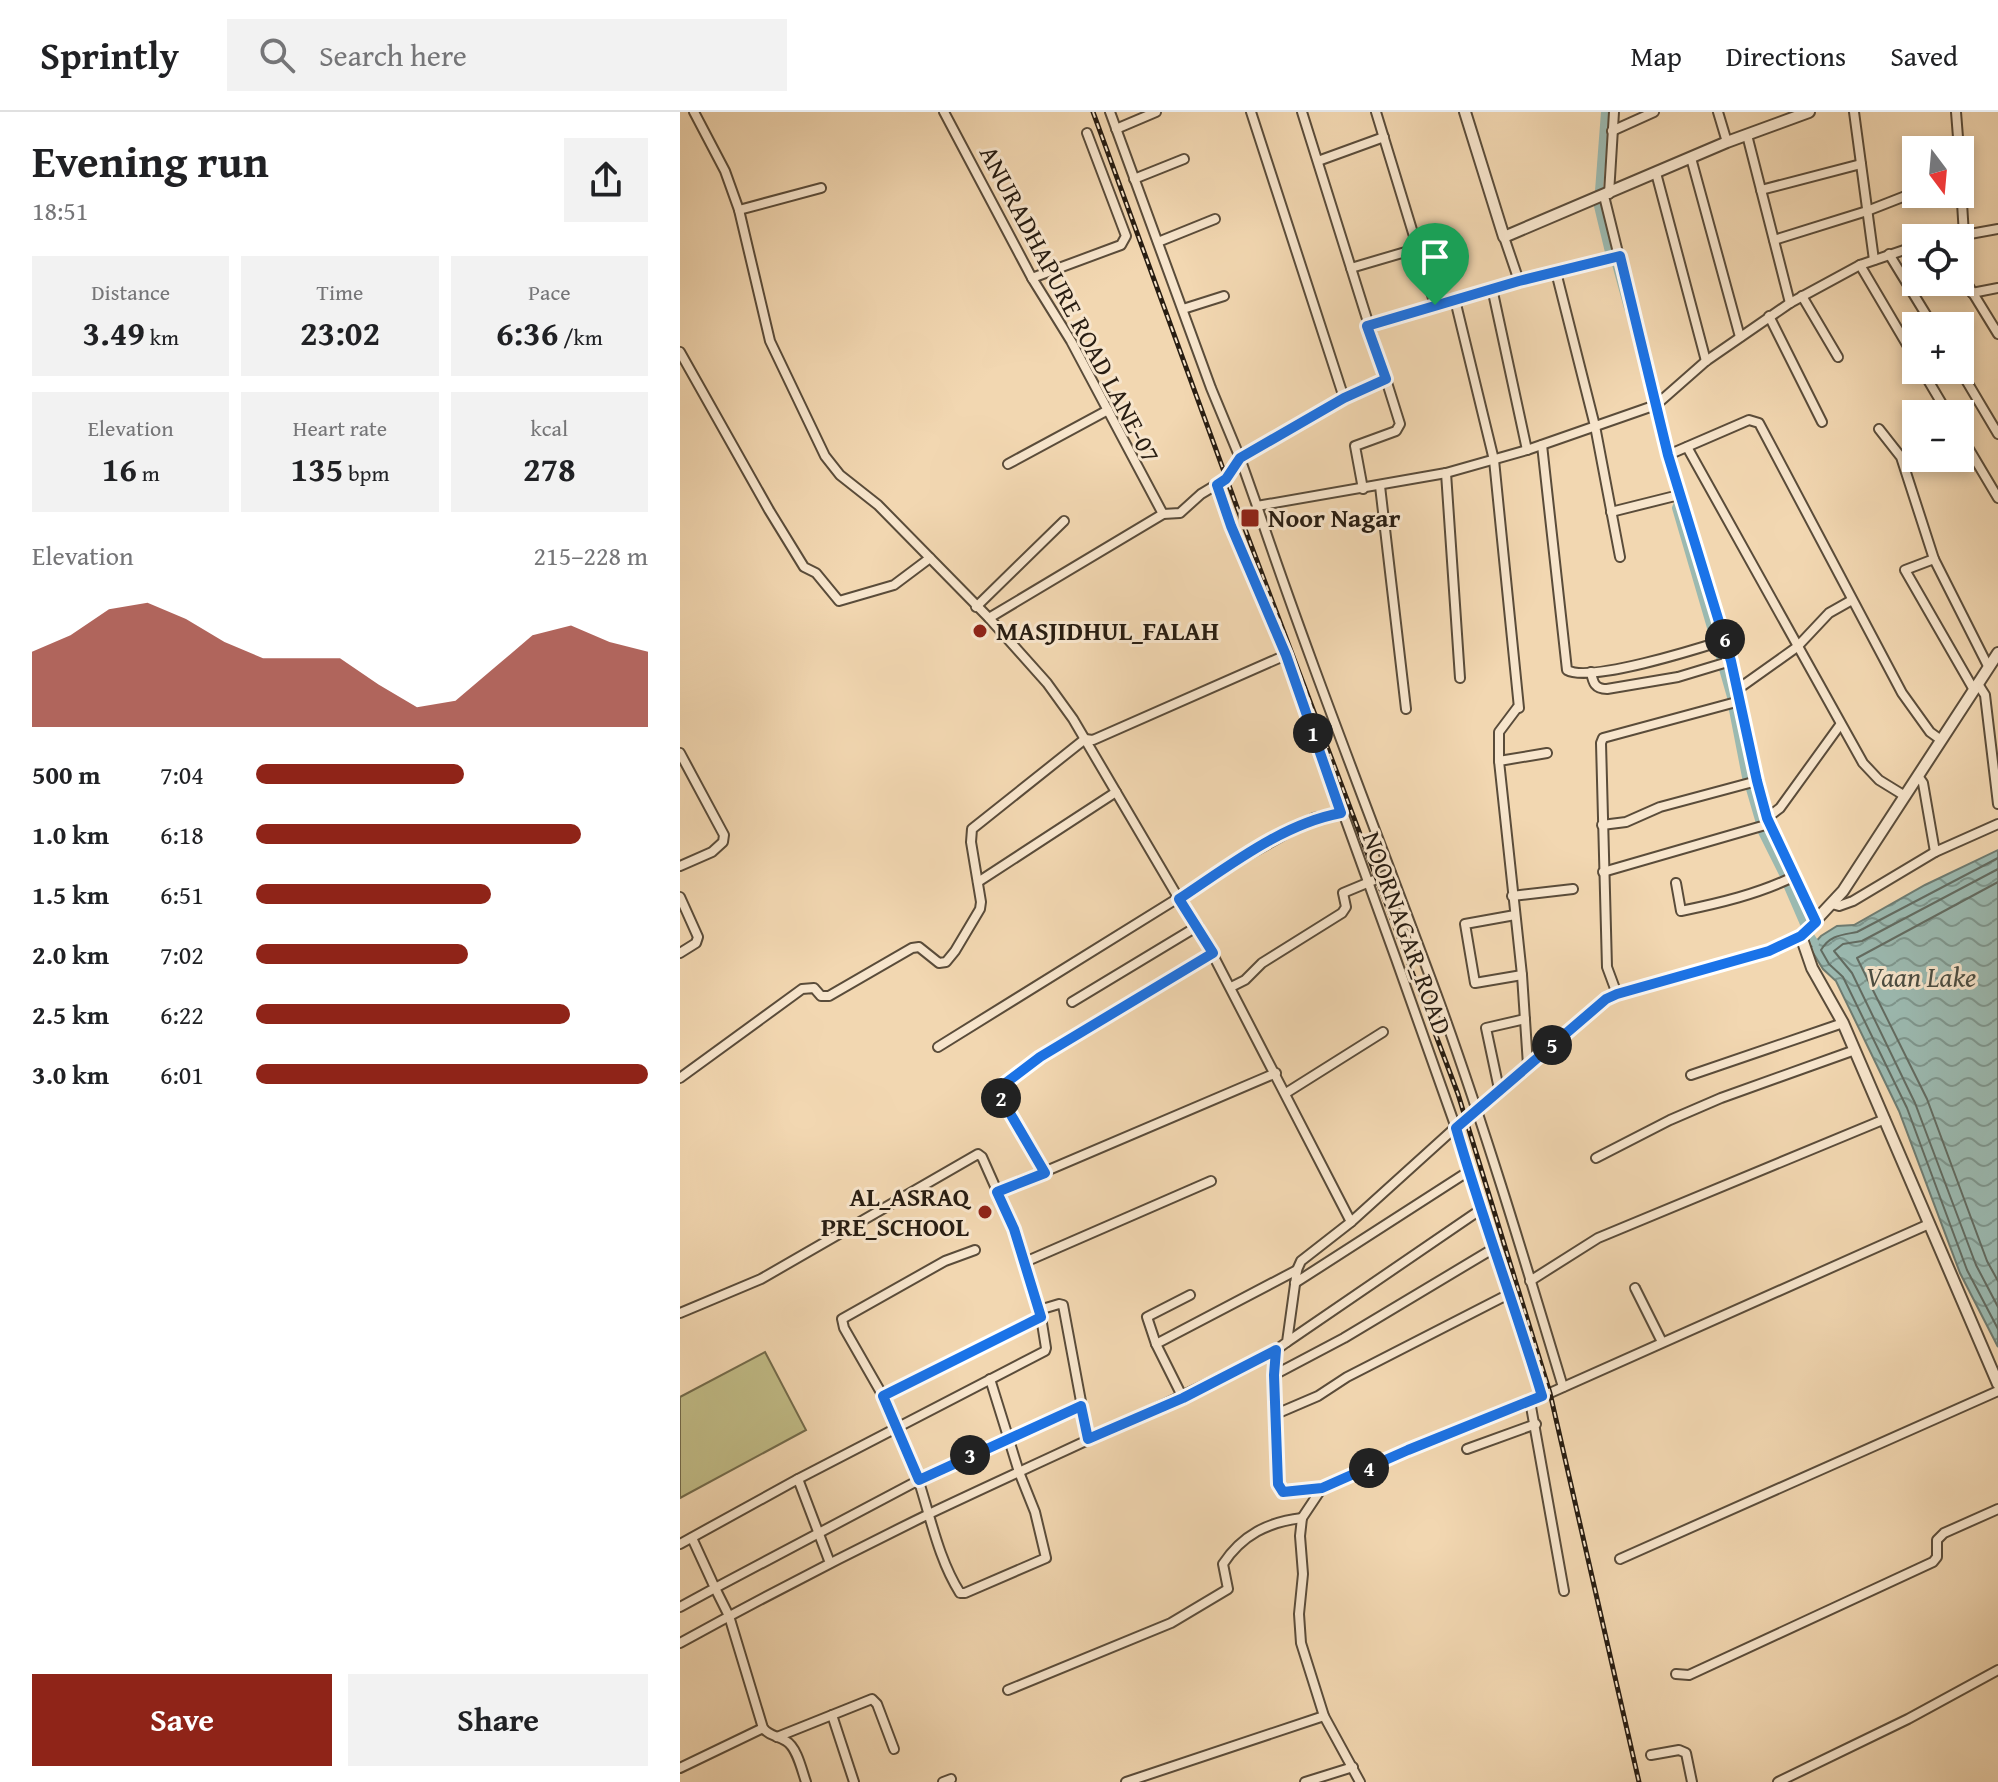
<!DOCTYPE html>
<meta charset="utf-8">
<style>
:root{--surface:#fff;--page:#f2f2f2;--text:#202124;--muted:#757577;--line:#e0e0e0;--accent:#8f2418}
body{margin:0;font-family:"Gentium Book Plus",serif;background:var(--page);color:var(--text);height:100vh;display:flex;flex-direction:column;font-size:30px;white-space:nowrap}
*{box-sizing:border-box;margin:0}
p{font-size:26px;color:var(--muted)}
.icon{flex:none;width:44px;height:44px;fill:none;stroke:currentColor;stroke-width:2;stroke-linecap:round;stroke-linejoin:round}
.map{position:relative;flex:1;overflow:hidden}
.details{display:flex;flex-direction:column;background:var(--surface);width:680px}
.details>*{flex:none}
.needle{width:52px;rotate:164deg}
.controls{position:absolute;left:1222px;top:24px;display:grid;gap:16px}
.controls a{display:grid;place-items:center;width:72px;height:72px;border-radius:0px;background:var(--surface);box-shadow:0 4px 12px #0003;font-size:40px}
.pin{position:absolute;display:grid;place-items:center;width:68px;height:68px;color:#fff;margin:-82px -34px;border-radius:50% 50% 50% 0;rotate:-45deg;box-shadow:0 0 8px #0007}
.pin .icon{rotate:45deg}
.km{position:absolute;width:40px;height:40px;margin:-20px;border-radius:50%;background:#222;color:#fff;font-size:22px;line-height:40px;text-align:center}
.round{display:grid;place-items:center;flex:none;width:84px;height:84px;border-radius:0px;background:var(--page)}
.overview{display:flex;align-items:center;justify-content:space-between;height:136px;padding:0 32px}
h1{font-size:44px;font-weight:800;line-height:60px}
.stats{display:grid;grid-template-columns:repeat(3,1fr);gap:12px;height:136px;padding:8px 32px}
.stats div{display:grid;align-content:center;border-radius:0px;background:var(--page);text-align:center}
.stats b{font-size:34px;font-weight:800}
.stats small{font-size:22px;font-weight:400}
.stats p{font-size:22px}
.chart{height:224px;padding:16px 32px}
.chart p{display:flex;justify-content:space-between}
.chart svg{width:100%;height:144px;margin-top:8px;fill:var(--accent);opacity:.7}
.button{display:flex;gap:16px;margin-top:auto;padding:16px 32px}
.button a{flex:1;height:92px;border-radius:0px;background:var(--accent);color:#fff;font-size:32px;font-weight:800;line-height:92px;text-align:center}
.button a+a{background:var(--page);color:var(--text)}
ul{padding:0 32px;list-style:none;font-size:26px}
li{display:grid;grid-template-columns:128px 96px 1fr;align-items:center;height:60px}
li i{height:20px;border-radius:10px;background:var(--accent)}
header{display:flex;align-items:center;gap:48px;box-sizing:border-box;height:112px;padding:0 40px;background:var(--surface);border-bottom:2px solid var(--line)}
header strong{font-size:38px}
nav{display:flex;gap:44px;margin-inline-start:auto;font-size:28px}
.search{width:560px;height:72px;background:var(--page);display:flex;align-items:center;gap:20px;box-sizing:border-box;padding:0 28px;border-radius:0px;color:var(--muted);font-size:30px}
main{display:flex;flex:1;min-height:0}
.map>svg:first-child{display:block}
</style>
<header>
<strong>Sprintly</strong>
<div class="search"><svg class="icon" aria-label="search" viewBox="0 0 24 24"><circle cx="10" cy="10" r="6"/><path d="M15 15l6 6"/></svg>Search here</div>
<nav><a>Map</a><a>Directions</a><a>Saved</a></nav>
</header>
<main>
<section class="details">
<div class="overview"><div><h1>Evening run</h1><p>18:51</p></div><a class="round"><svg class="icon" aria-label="share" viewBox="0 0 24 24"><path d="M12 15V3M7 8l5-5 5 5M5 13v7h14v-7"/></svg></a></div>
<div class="stats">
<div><p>Distance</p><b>3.49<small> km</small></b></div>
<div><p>Time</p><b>23:02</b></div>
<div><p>Pace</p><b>6:36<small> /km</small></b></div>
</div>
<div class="stats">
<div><p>Elevation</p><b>16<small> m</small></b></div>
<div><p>Heart rate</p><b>135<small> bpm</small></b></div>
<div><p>kcal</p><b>278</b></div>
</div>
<div class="chart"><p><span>Elevation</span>215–228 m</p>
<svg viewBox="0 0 160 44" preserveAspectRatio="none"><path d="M0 44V21L10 16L20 8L30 6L40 11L50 18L60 23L70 23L80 23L90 31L100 38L110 36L120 26L130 16L140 13L150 18L160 21V44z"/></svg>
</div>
<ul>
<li><b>500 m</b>7:04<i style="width:53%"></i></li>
<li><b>1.0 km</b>6:18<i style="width:83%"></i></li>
<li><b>1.5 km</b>6:51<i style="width:60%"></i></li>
<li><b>2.0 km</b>7:02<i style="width:54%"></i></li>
<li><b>2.5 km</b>6:22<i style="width:80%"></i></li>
<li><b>3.0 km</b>6:01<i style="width:100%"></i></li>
</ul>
<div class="button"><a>Save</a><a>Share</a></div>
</section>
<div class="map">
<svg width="1318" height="1670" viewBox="0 0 1318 1670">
<defs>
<pattern id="water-waves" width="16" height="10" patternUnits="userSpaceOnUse" patternTransform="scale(2)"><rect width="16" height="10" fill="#9bb9b0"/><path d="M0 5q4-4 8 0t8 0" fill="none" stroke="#7e968e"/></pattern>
</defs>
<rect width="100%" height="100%" fill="#f2d7b1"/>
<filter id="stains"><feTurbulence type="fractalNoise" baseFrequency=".0025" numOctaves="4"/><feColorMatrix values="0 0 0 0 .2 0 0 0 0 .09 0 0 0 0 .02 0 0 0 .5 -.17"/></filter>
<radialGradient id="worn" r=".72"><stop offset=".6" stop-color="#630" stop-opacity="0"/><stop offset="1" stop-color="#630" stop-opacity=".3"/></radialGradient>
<path fill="#c1bc87" stroke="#746c4c" stroke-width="2" d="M85,1240l41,78 -126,68v-101z"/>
<path fill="url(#water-waves)" stroke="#6d7b71" stroke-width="2" d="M1318,738v497l-38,-74 -61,-162 -63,-130 -13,-12 -13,-21 11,-12 16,-10 17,-1 71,-40z"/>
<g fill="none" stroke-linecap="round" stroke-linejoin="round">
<g stroke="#626b61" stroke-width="2">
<path d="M1318,746l-141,74c-15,3 -27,3 -36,18l8,14 14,13 64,131 60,162 31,59"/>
<path d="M1318,757l-136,72 -19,3 -9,7 18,22 63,130 61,162 22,42"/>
<path d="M1318,770l-141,76 70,141 60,162 11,20"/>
</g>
<g stroke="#9bb9b0" stroke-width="8">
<path d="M919,79l6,-79"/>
<path d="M918,94l11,46"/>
<path d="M936,152l12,44"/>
<path d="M998,391l-2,5 38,130"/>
<path d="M1037,537l3,8"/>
<path d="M1043,557l8,28"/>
<path d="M1053,598l13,67"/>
<path d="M1070,677l9,31"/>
<path d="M1082,720l21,42"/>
<path d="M1108,775l16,37"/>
<path d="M1131,825l4,6"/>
</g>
<defs>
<g id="minor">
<path d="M14,0l31,59 14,39 31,131 55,115 15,19 38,30 111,113 58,65 26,36 106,180 19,27 153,296"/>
<path d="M264,0l88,166 39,63 92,173"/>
<path d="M571,0l93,286"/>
<path d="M622,0l98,312 -4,7 -41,15 8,43"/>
<path d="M696,0l59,193"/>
<path d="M1038,0l9,30"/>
<path d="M1174,0l20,148"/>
<path d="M1276,0l3,38"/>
<path d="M436,17l40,-17"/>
<path d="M932,19l42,-19"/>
<path d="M1067,23l43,168"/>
<path d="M1011,46l49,179"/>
<path d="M638,49l66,-24"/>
<path d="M1280,59l4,64"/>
<path d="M976,61l50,188"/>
<path d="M454,67l50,-20"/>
<path d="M1081,78l100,-26"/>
<path d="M929,82l5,-82"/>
<path d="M924,84l64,259 63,206 26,120 10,37 49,104"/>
<path d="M59,98l82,-22"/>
<path d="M824,125l15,44"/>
<path d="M1268,126l50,-9"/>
<path d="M1094,128l93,-29 46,-18"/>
<path d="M478,130l57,-23"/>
<path d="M1209,142l44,72"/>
<path d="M1180,153l56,95"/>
<path d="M671,156l68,-20"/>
<path d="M876,160l39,154 25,131"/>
<path d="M1280,160l38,62"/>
<path d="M352,166l89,-33 5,-9 -39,-103"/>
<path d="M812,176l35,162"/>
<path d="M1292,181l26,-5"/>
<path d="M1122,184l36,61"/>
<path d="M775,188l39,160 25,248"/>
<path d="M503,197l41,-13"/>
<path d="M1089,204l53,106"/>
<path d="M687,214l152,-45 101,-25"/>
<path d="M0,240l89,158 35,57 12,6 23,28 55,-16 36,-27"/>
<path d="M1242,258l26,44"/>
<path d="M1280,258l38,64"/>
<path d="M706,267l-42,19 -104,60 17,48 189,-33 81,-23 129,-45 50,-44 84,-58 70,-38 56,-19"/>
<path d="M1199,317l22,28 33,102 54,107"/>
<path d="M1280,322l38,64"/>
<path d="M862,333l25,225c22,13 130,-21 158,-30"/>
<path d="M1007,335l176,316 16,17 26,16"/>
<path d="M988,343l81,-35 10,3 143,270 28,39 11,8"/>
<path d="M328,352l100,-54"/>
<path d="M766,361l14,205"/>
<path d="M537,373l14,41 55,129 110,304 60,169 24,82 16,37 46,149"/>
<path d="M700,374l26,223"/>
<path d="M577,394c56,166 121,329 182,495 46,127 85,257 124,386"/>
<path d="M931,400l68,-17"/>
<path d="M1254,447l-29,11 69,120"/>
<path d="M296,495l88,-86"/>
<path d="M309,506l174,-104 17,-1 21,-19 25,-15 14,-21 -29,-70 -101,-276"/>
<path d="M911,560c2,11 4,17 16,17l71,-12 53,-16"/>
<path d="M1298,572l7,11 13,109"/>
<path d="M1058,577l59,-42 32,-34 23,-13"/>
<path d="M0,641l44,82 -1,7 -11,10 -32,14"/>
<path d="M819,649v-29l18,-24"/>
<path d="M1238,664l5,7 12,69"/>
<path d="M1087,706l13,-10 60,-83"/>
<path d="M922,713l24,-3 34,-15 97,-26"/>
<path d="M923,760l166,-48"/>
<path d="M298,770l138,-90"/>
<path d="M996,771l5,28c39,-8 77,-17 112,-34"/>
<path d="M832,784l61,-7"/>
<path d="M0,785l18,40 -2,6 -16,10"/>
<path d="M1152,792l7,2 14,-5 82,-49 63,-28"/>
<path d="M835,803l-50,9 10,59 47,-8"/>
<path d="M551,875l14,-7 17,-17 80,-50 4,-6 -3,-14 48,-20"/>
<path d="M937,882l-10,-27 -6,-224 2,-5 137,-37"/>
<path d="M392,890l126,-76"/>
<path d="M258,935l303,-188 73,-41 27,-5"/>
<path d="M848,953l-6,-90 -23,-214 48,-8"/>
<path d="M1011,963l152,-52"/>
<path d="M0,966l122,-89 12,-1 7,8h8l83,-48 7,-1 20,16 7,-1 9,-11 25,-42 1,-7 -10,-60 1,-13 113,-90 8,1 193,-85"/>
<path d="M819,977l-13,-61 39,-9"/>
<path d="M606,981l97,-61"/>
<path d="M916,1046l74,-38 51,-22 134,-48"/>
<path d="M365,1061l-45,-77 3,-11 37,-28 173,-104"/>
<path d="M317,1080l279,-119"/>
<path d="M345,1150l186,-81"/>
<path d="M850,1169l68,-43 287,-119"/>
<path d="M615,1171l174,-112"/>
<path d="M955,1176l27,54"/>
<path d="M359,1198l20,-6 4,1 25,134"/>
<path d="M0,1201l81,-34 217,-125 4,3 32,72 27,88 5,31 -1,3 -247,128 -118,65"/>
<path d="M607,1230l193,-132"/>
<path d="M476,1232l141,-74"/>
<path d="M596,1238l-2,25 4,109 5,8 39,-4 86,-38 142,-57 379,-169"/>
<path d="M594,1263l70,-37 152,-91"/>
<path d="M310,1267l29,93 16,40 11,46 -81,35h-5c-21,-33 -29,-74 -41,-111 -9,-29 -24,-58 -36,-86l158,-79"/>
<path d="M203,1284l-39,-68 -2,-9 103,-58 30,-11"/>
<path d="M503,1286l-27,-54 -9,-27 43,-22"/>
<path d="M850,1289l34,190"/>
<path d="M596,1302l42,-18 29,-19 162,-83"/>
<path d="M787,1337l69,-25"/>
<path d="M118,1367l32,84"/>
<path d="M642,1376l-20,30 -2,18 3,38 -4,40 2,29 23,73 36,66"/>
<path d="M940,1447l378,-168"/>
<path d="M0,1495l35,-19 -23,-50"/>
<path d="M0,1531c82,-45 165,-88 249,-129 116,-55 232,-106 347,-164l11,-8 10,-72 4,-9 50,-39 126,-114 129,-109 11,-5 152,-43 32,-15"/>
<path d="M996,1562l13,1 244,-113 4,-5v-17l7,-7 54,-24"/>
<path d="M328,1578l163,-67 57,-34 -5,-25c19,-29 45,-42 79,-46"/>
<path d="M152,1603l22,67"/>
<path d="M97,1625l95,-38 5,5 17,45"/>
<path d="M971,1643l28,-5 7,3 6,29"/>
<path d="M0,1656l83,-40"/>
<path d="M126,1670c-4,-11 -9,-35 -20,-41 -9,-6 -16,-4 -23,-13l-34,-112 -14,-28 204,-108 162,-74"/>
<path d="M263,1670l8,-3"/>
<path d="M446,1670l198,-66"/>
<path d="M625,1670l48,-15"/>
<path d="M1098,1670l130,-63 90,-49"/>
</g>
<g id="tertiary">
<path d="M785,0l39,125 223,-95 82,-30"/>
<path d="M1318,541l-155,238 -42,45 11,32 31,55 155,361"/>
</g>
</defs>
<use href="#minor" stroke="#5a4c3a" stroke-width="12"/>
<use href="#tertiary" stroke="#5a4c3a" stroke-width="14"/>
<use href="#minor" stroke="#f7e5cc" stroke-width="8"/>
<use href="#tertiary" stroke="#f7e5cc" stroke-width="10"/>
<defs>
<path id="rail" d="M413,0l149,409 216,573 92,299 89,389"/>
</defs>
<use href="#rail" stroke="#281d12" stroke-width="5"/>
<use href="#rail" stroke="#f7e5cc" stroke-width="2" stroke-dasharray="6" stroke-linecap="butt"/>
</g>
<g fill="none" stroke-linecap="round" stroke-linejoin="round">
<defs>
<path id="route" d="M940,144l48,199 63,206 26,120 10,37 49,104 -15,14 -32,15 -152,43 -11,5 -150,129c26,90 59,178 86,268l-134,54 -86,38 -39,4 -5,-8 -4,-109 2,-25 -93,48 -95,41 -7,-33 -162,74 -36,-84 158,-79 -27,-88 -17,-37 48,-19 -45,-77 3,-11 37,-28 173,-104 -34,-54c50,-33 103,-75 162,-86l-55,-158 -55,-129 -14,-41 9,-6 14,-21 104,-60 42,-19 -19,-53 152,-45z"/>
</defs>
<use href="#route" stroke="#fff" stroke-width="16"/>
<use href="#route" stroke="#1a73e8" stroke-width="10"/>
</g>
<g fill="#8f2418" stroke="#f7e5cc" stroke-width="3">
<rect x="560" y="396" width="20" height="20" rx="4"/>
<circle cx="300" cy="519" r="8"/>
<circle cx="305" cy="1100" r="8"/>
</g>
<g text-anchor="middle" stroke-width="6" stroke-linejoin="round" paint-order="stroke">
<g font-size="26" fill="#281d12" stroke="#f7e5cc">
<text transform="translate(390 192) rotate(62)" y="9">ANURADHAPURE ROAD LANE-07</text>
<text transform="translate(727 821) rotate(70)" y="9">NOORNAGAR_ROAD</text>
</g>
<g font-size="26" font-weight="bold" fill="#281d12" stroke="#f7e5cc" text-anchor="start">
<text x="588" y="415">Noor Nagar</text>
<text x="316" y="528">MASJIDHUL_FALAH</text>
<text x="289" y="1094" text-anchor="end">AL_ASRAQ<tspan x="289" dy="30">PRE_SCHOOL</tspan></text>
</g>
<g font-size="28" font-style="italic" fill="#4a4c41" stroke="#f7e5cc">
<text x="1241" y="875">Vaan Lake</text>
</g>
</g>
<rect width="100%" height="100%" filter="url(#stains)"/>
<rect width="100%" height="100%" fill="url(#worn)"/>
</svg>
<div class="controls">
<a><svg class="needle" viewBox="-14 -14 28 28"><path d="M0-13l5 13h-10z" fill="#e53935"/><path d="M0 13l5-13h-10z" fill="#757577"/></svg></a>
<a><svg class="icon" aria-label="locate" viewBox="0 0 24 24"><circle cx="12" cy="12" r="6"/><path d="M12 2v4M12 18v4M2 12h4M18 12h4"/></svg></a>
<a>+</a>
<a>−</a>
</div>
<div class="pin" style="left:755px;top:193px;background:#1e9e55"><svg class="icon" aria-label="arrive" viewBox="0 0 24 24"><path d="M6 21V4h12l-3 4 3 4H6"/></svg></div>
<b class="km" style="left:633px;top:621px">1</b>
<b class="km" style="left:321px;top:986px">2</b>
<b class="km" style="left:290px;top:1343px">3</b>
<b class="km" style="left:689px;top:1356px">4</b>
<b class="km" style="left:872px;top:933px">5</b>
<b class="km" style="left:1045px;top:527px">6</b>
</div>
</main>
